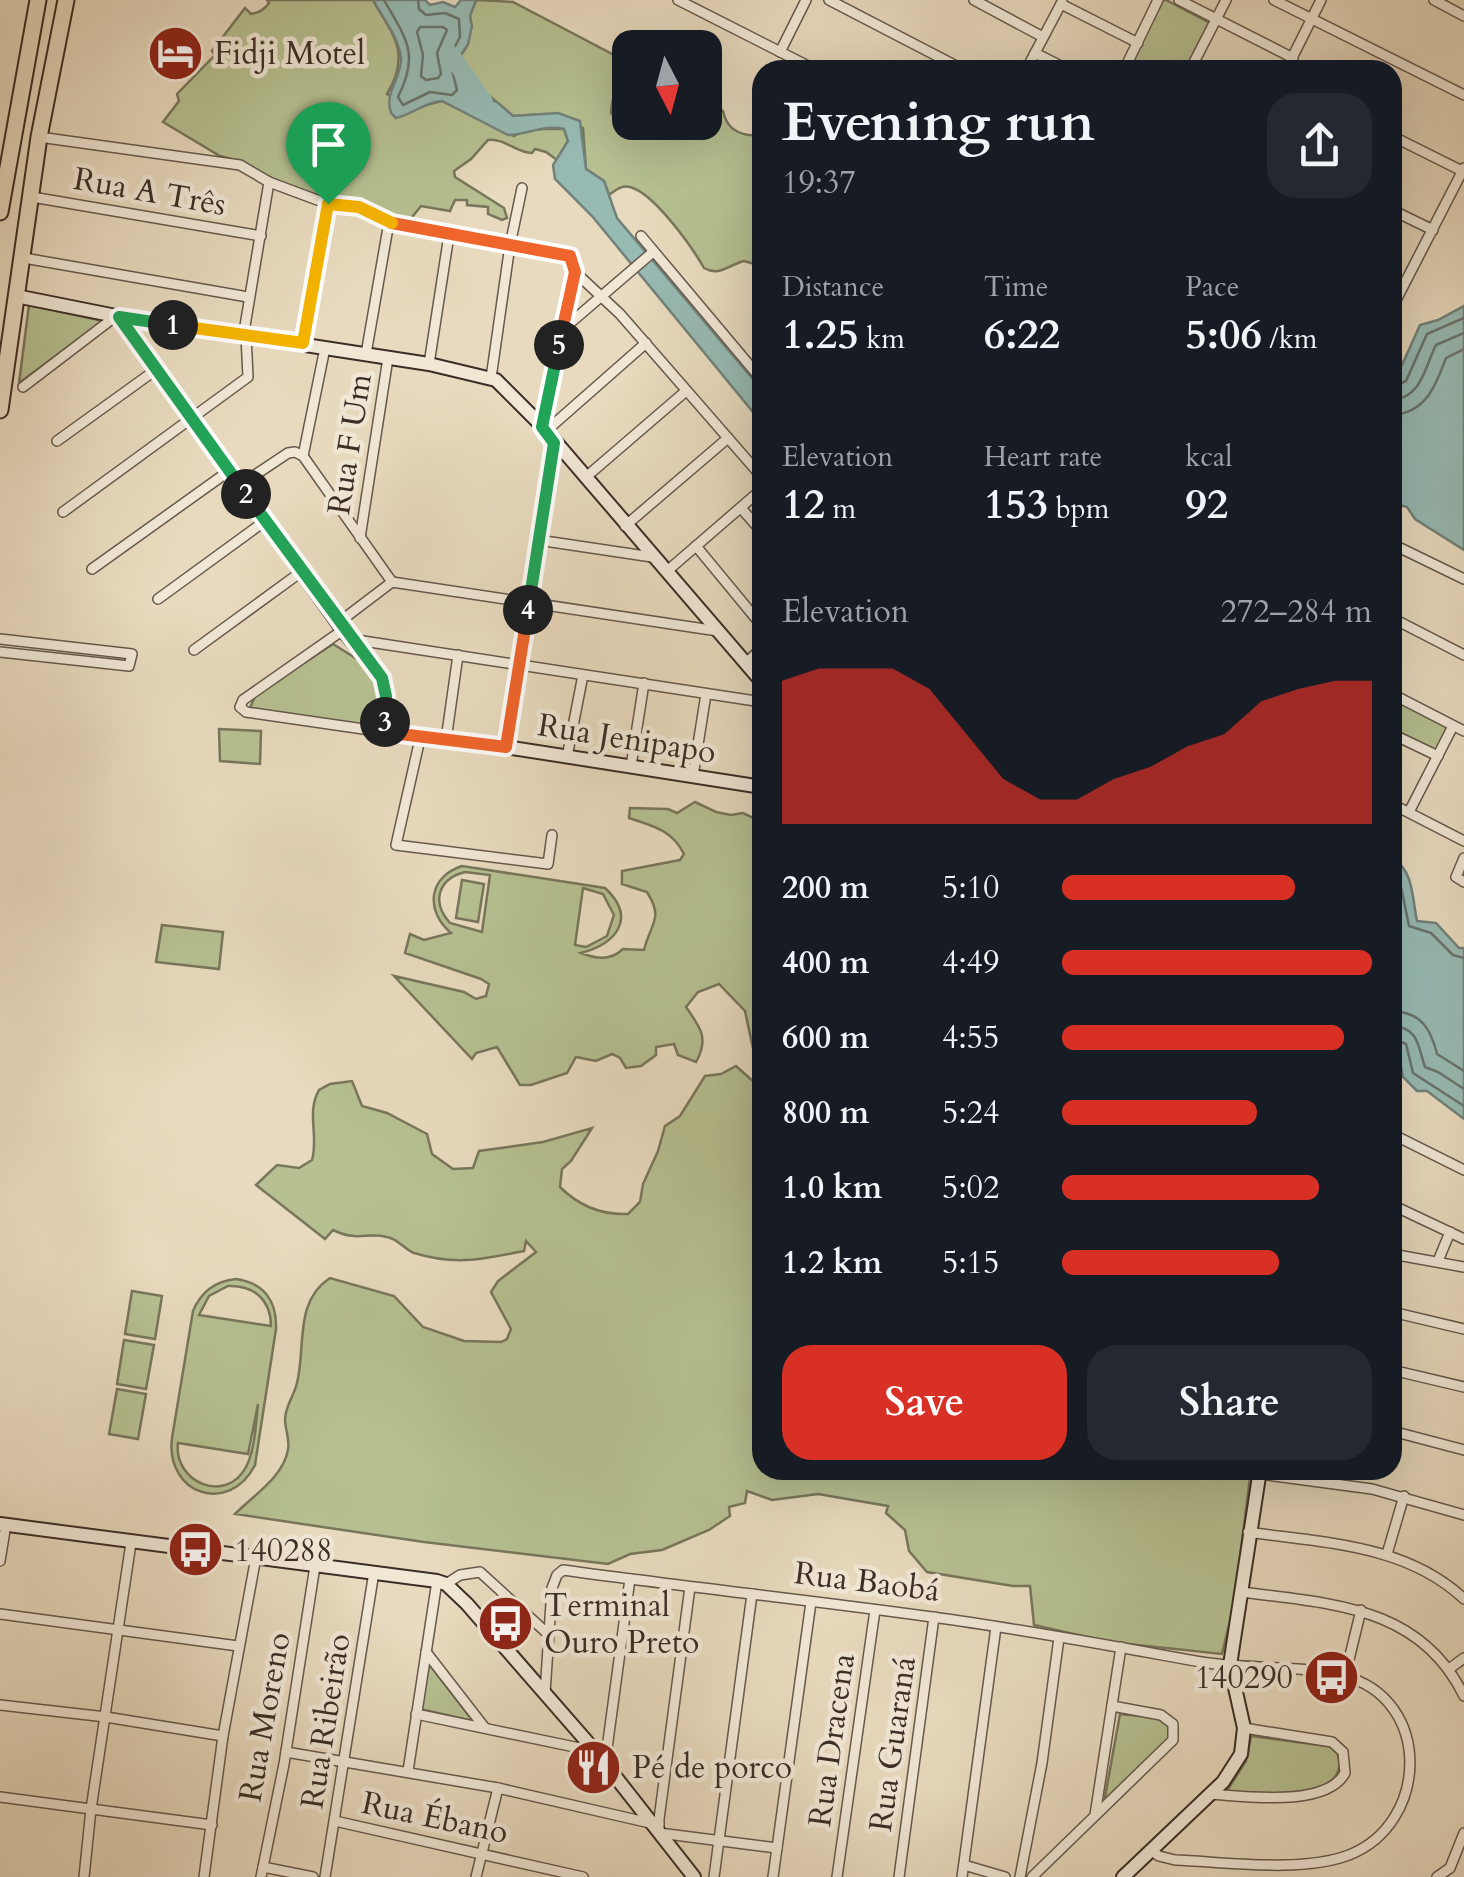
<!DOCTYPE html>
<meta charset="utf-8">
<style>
:root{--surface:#171b24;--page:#242831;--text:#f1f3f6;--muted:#9ea1a6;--accent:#d93025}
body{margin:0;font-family:Cardo,serif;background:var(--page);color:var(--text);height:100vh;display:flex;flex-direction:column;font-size:38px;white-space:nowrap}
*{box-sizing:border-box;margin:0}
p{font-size:32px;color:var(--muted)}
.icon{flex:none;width:55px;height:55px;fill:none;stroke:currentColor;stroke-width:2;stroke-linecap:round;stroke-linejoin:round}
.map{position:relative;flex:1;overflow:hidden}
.details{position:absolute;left:752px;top:60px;width:650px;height:1420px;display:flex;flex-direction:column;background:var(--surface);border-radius:30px;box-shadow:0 10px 40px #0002}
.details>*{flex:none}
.needle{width:65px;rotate:174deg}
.tools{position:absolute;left:612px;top:30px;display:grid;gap:20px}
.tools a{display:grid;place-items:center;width:110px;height:110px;border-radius:20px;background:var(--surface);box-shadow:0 10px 40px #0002;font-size:50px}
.pin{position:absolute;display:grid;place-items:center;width:85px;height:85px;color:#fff;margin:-102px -42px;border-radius:50% 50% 50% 0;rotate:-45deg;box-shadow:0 0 10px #0007}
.pin .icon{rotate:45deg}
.km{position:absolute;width:50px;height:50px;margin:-25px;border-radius:50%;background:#222;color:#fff;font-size:28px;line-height:50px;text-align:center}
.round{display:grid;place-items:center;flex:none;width:105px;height:105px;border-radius:30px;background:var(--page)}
.overview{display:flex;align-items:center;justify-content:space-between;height:170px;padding:0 30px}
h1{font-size:55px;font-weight:600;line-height:75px}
.metrics{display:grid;grid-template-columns:repeat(3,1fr);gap:15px;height:170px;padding:10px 30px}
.metrics div{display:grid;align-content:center}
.metrics b{font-size:42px;font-weight:600}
.metrics small{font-size:28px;font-weight:400}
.metrics p{font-size:28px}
.chart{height:280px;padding:20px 30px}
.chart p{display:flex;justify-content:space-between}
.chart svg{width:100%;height:180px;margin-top:10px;fill:var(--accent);opacity:.7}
.primary-button{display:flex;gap:20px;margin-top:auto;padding:20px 30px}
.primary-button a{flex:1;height:115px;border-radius:30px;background:var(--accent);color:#fff;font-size:40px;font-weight:600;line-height:115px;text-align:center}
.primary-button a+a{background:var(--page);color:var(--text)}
ul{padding:0 30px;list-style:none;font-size:32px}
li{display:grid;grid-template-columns:160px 120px 1fr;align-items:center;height:75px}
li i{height:25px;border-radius:12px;background:var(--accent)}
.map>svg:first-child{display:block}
</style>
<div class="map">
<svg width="1464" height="1877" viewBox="0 0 1464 1877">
<rect width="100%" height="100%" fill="#e8dabe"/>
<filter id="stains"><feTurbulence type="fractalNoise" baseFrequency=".002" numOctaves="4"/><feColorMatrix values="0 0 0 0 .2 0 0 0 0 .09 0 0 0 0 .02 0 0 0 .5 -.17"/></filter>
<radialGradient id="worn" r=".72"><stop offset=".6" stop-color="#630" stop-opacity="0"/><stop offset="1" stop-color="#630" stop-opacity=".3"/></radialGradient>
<g fill="#b6c091" stroke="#78765c" stroke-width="2.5" fill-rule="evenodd">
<path d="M267,0h106c21,37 38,53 14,94l35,12 20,-5 72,35 11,-7h39l4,12 -11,19 -11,-8 -11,-3 -3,4c-16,0 -27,-15 -44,-13l-17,19 -17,12 1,6 49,31 3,10 -5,2 -14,-6v-7l-21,-2v-5h-12l-5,11 -29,-5 -12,15 -56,-19 -23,-2 -50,-17 -38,-21 -22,-6 -57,-34 16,-21 -2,-7 38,-39 -3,-4 33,-43 6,6c9,-2 13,-4 18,-11z"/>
<path d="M476,0l37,2 101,53 8,9c-1,17 -11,32 -11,49l6,7 88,2v-23l18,12c4,20 20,26 39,24v131l-18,-5c-16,4 -24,16 -40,7 -12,-21 -50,-75 -74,-81 -9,-2 -14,3 -21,8l-5,-14 -18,-12 -3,-41 -36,-14 -34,2c-13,-11 -34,-31 -49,-35l-6,-23c17,-18 9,-23 12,-41 0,-6 5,-11 6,-17z"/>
<path d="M1159,0h7l44,23 -24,47h-63z"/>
<path d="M29,305l74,16 -84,62z"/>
<path d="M333,644l51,32 -2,58 -132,-26 6,-14z"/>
<path d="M1392,699l56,29 -13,26 -42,-22z"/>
<path d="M219,729l42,2 -1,33 -40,-3z"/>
<path d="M695,802l21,10 15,3 12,-2 19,9v648h489l-17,134 -12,50 -113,-12 -75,-17 -4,-39h-17l-86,-14 -18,-21 -4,-21 -19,-17 2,-7 -70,-12 -46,6 -25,-9 -2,12 -16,4 1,9 -21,14 -47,20 -32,4 -22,10 -184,-22 -189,-28c19,-19 48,-37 53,-64 2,-10 -3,-21 -3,-31 1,-15 9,-23 12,-36 9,-36 -3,-82 33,-105l64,18 29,31 41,14 37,1 6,-3 4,-10 -20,-37 7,-11 38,-29 -10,-11 -2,10c-41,8 -67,15 -110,2 -10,-4 -16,-14 -27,-16 -21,-5 -29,5 -54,-7l-8,9 -69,-54 21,-20 22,3 13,-8c7,-24 -6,-47 7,-70l11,-6 22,-3 10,25 25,7 40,21 5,20 21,15 20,-1 6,-17 64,-9 49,-14 -21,33 -9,8 -2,18c19,19 41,28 68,27l12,-12 3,-18 15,-33 7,-25 15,-10 25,-40 16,-2 15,-8 19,17 4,-7 -14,-65 -26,-27 -21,8 -12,15c15,21 23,32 10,55l-18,-7 -4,-11 -18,3v8l-15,11 -15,2 -6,-10 -8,-4 -16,7 -20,-4 -9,16 -36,12h-11l-23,-38 -21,6 -4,6 -78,-83 70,16 12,7 10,-3 3,-12 -8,-5 -76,-26 5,-19 14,6 27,-7c-26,-22 -23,-56 11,-67l143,22c33,31 10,56 -24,65 16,6 29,8 42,-4l21,1c7,-28 20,-31 3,-58l-25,-8v-13l58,-11 4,-6c-12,-24 -31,-28 -55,-36l1,-10 38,1 9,4zM465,872l25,3 -8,57 -32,-9c-19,-21 -12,-44 15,-51zM583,888l20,6 11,21 -7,21 -21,11 -11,-2z"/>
<path d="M462,880l22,4 -6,38 -22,-4z"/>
<path d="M162,925l61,7 -4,37 -63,-7z"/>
<path d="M236,1279c28,4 41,22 40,50l-21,136c-26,51 -90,29 -83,-27l21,-127c8,-19 23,-30 43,-32zM228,1286c26,-1 43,14 43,40l-72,-11 10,-19zM258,1404c-2,18 -3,46 -12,63 -20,38 -73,15 -68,-24l70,11z"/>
<path d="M132,1291l30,5 -7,43 -30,-5z"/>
<path d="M124,1340l30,5 -8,44 -29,-5z"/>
<path d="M117,1389l29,5 -8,45 -29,-5z"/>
<path d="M429,1664l44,57 -53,-12z"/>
<path d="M1120,1714c19,3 45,-1 54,19l-66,67 -3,-3z"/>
<path d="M1251,1736l84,11c27,58 -79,45 -109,45l20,-31z"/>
</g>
<g fill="#97bab3" stroke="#72827b" stroke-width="2.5">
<path d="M373,0h52l5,5 13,-3 12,5 6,-7h15l-6,16 2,10 -4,18 -9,14 4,6 1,17 16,3 8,15 9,3 16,14 45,-3 22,8 6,48 18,12 13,37 145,172v33l-170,-207 -37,-37 -2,-14 15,-24 -4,-12c-19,-5 -38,6 -56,6l-66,-34c-17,1 -29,13 -46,17l-5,-5c-7,-22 10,-33 10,-54 -1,-20 -19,-42 -28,-59z"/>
<path d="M1464,306v244l-49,-31 -8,-12 -14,-4v-118l27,-60 18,-5z"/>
<path d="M1393,858c21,14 19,40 24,63l19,2 23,25h5v171l-37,-28h-10l-14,-14 -5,-27 -5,-5z"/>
</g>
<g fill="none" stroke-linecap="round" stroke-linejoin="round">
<g stroke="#69746c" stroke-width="2.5">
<path d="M384,0c22,39 36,53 14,97l5,8 27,-13 22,3 5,-5 -8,-32 11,-21 -1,-18 -14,-6 -19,2 -7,-6 -1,-9"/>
<path d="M420,27h23l4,3 -10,23 4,21 -3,4 -12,2 -5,-4 2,-21 -6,-23z"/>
<path d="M1392,387l14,-6 21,-47 37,-16"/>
<path d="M1392,400c30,-2 33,-34 44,-55l28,-12"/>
<path d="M1392,415c34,-2 44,-30 54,-57l18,-9"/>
<path d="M1392,870l9,17 8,39 22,7 22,22 11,3"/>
<path d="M1392,1011c29,1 39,18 45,43l27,17"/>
<path d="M1392,1026c27,1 26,21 33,41l13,5 26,17"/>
<path d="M1392,1038l14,6 7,29 51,33"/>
</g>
<path stroke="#97bab3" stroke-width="18" d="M450,54l34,48"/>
<defs>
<g id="street">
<path d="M678,0l138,70"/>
<path d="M829,0l135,70"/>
<path d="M974,0l69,37"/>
<path d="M1179,0l114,58"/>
<path d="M1274,0l190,95"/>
<path d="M1434,0l30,16"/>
<path d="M1061,4l77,39"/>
<path d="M780,52l26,-52"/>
<path d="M1035,53l34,17"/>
<path d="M1026,70l36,-68"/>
<path d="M1124,70l34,-70"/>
<path d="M1190,70l36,-70"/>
<path d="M1286,70l35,-70"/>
<path d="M1392,136l70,35"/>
<path d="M39,137l201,28 29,17 59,22 31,3 30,15 178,32 8,18 45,42 142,163"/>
<path d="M32,197l229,39"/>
<path d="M1392,210l41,20"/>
<path d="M641,236l121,144"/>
<path d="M24,258l224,39"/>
<path d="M1392,308l72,-140"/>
<path d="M245,326l24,-144"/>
<path d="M562,330l91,-78"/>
<path d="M303,343l25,-139"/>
<path d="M366,354l23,-132"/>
<path d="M429,364l20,-129"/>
<path d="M491,378l19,-133 12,-57"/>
<path d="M23,387l93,-71"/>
<path d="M543,427l32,-155"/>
<path d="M546,431l100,-88"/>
<path d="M57,441l100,-72"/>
<path d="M303,456l89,126"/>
<path d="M303,456l22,-108"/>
<path d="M586,477l100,-86"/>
<path d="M240,485l48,-32 7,-1 8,4"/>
<path d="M741,508l21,24"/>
<path d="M63,512l185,-135 -2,-41"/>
<path d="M625,526l103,-88"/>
<path d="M360,538l28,-180"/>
<path d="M538,540l114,17"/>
<path d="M1392,544l72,35"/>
<path d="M696,546l66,80"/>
<path d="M92,569l137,-98"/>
<path d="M666,572l96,-83"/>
<path d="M392,582l326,49"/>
<path d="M158,599l107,-78"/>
<path d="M1392,618l72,37"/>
<path d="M338,623l54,-41"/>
<path d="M343,630l-100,70 -3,7 6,5 138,20"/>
<path d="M0,639l132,15 -3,12 -129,-14"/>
<path d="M350,639l412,63"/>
<path d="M194,650l107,-78"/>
<path d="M747,662l15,-14"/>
<path d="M1392,694l72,37"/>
<path d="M1392,734l46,22"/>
<path d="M420,739l-24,106 152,19 4,-29"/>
<path d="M446,740l12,-85"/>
<path d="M506,747l49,-304"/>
<path d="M567,757l16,-82"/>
<path d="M631,766l13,-83"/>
<path d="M693,776l13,-82"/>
<path d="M1392,804l72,37"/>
<path d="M1409,812l44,-86"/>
<path d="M1464,858l-8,19 8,5"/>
<path d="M1392,1134l72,36"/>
<path d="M1392,1205l72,34"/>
<path d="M1392,1254l72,13"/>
<path d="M1438,1261l12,-29"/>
<path d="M1392,1312l72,17"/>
<path d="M1392,1370l72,17"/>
<path d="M1392,1431l72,19"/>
<path d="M1260,1474l112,15 92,26"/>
<path d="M1248,1532c75,11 158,12 216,67"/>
<path d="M1387,1554l17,-58"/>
<path d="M0,1561l6,-37"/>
<path d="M446,1584l14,-9 20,-3 68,62"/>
<path d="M690,1587l-31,232v14l118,15"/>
<path d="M1242,1592c88,12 178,13 222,104"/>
<path d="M0,1614l238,32"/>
<path d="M426,1652l59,76"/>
<path d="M1449,1669l15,-11"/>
<path d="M1345,1676l16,-66"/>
<path d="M545,1693l7,-105 5,-13 6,-5c123,17 246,30 369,47 90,12 180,29 269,45 48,8 96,2 143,14 89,23 85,148 5,179 -48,18 -123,7 -174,5l-16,-4 -7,-5"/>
<path d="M0,1705l106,12 117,19"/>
<path d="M416,1714l178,37"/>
<path d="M286,1752l212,36 152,35"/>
<path d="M605,1763l25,-184"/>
<path d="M408,1771l29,-190"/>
<path d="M1210,1794c35,2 116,14 135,-21l-2,-21 -11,-10 -88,-14"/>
<path d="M0,1797l212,28"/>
<path d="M1095,1815l26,-168"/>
<path d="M335,1821l248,56"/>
<path d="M964,1865l41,12"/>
<path d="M263,1867l50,10"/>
<path d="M84,1877l7,-68 40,-266"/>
<path d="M204,1877l19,-141 33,-179"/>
<path d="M261,1877l23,-113 31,-198"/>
<path d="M325,1877l49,-305"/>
<path d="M476,1877l22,-89"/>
<path d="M714,1877l38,-283"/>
<path d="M773,1877l38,-275"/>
<path d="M837,1877l38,-267"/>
<path d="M899,1877l35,-260"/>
<path d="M962,1877l34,-250"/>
<path d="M1020,1877l22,-114 17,-125"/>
<path d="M1032,1877l141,-137v-16l-12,-9 -49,-9"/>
<path d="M1437,1877l13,-9 14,-35"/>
</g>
<g id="secondary">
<path d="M16,296l100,20 313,48 67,16 47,47 219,255"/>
<path d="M119,317l224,313c35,45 46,42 41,102l122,15 256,40"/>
<path d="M759,786l3,-18"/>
<path d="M0,1524l437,57 9,3 21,20 129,148 98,125"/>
<path d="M1123,1877l100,-95 18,-28 3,-26 -14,-63 30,-195"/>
</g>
<g id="highway">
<path d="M0,212l38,-212"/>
<path d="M0,410l39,-273 27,-137"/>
</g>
</defs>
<use href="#street" stroke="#66584c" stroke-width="12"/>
<use href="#secondary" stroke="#3b2d26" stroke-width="16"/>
<use href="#highway" stroke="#3b2d26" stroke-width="19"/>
<use href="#street" stroke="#f0e7d5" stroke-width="9"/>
<use href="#secondary" stroke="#f0e7d5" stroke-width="12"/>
<use href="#highway" stroke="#e8dabe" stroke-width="15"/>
</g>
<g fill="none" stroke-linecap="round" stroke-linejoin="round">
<defs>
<path id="split-1" d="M173,325l130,18 25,-139"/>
<path id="split-2" d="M173,325l-54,-8 127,177"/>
<path id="split-3" d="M246,494l136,184 4,18 -1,26"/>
<path id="split-4" d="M385,722l-1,10 122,15 22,-137"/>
<path id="split-5" d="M528,610l26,-167 -12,-16 17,-82"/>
<path id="split-6" d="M392,223l178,33 5,16 -16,73"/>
<path id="split-7" d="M328,204l31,3 33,16"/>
</defs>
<use href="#split-1" stroke="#fff" stroke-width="20"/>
<use href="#split-2" stroke="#fff" stroke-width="20"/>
<use href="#split-3" stroke="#fff" stroke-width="20"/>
<use href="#split-4" stroke="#fff" stroke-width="20"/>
<use href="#split-5" stroke="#fff" stroke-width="20"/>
<use href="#split-6" stroke="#fff" stroke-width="20"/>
<use href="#split-7" stroke="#fff" stroke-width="20"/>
<use href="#split-1" stroke="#f5b400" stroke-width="12"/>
<use href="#split-2" stroke="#22a559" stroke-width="12"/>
<use href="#split-3" stroke="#22a559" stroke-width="12"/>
<use href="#split-4" stroke="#f0652b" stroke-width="12"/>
<use href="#split-5" stroke="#22a559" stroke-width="12"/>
<use href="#split-6" stroke="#f0652b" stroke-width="12"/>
<use href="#split-7" stroke="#f5b400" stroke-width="12"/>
</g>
<defs>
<symbol id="hotel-disc" viewBox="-11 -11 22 22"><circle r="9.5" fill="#8f2418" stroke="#f0e7d5"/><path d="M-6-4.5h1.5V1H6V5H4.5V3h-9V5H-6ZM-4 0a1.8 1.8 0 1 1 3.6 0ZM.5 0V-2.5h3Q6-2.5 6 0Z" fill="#fff"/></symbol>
<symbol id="bus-disc" viewBox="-11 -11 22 22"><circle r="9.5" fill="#8f2418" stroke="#f0e7d5"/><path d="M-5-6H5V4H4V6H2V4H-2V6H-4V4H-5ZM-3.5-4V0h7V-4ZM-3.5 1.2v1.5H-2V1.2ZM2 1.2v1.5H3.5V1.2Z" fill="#fff"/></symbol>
<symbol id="restaurant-disc" viewBox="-11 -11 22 22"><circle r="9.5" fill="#8f2418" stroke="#f0e7d5"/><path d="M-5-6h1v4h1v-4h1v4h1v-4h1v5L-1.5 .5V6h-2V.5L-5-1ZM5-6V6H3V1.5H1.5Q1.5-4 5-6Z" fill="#fff"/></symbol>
</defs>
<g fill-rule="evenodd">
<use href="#hotel-disc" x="144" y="22" width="63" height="63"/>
<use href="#bus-disc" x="164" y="1518" width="63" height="63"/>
<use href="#bus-disc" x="474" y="1592" width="63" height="63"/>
<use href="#bus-disc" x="1300" y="1646" width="63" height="63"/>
<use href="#restaurant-disc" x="562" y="1736" width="63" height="63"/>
</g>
<g text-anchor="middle" stroke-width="9" stroke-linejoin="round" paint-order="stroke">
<g font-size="32" fill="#3b2d26" stroke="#f0e7d5" text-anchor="start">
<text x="214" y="64">Fidji Motel</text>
<text x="234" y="1561">140288</text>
<text x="544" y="1616">Terminal<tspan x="544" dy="37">Ouro Preto</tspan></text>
<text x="1293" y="1688" text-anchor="end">140290</text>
<text x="632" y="1778">Pé de porco</text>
</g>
<g font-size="32" fill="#3b2d26" stroke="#f0e7d5">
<text transform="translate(150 191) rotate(10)" y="11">Rua A Três</text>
<text transform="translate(349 444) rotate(-81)" y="11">Rua F Um</text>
<text transform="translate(627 738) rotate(9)" y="11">Rua Jenipapo</text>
<text transform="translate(867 1581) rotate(7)" y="11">Rua Baobá</text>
<text transform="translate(264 1717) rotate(-80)" y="11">Rua Moreno</text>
<text transform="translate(325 1721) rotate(-81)" y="11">Rua Ribeirão</text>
<text transform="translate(831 1740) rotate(-82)" y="11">Rua Dracena</text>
<text transform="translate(892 1744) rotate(-82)" y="11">Rua Guaraná</text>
<text transform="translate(435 1817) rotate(12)" y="11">Rua Ébano</text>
</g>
</g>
<rect width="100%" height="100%" filter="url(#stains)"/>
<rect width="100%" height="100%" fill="url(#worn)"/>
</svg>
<div class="tools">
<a><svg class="needle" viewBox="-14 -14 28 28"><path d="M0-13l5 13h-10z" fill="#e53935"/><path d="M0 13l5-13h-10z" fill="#9ea1a6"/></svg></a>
</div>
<div class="pin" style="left:328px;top:204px;background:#1e9e55"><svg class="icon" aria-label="arrive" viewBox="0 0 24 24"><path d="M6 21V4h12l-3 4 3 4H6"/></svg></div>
<b class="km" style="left:173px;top:325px">1</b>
<b class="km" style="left:246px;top:494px">2</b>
<b class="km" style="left:385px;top:722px">3</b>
<b class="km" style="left:528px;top:610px">4</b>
<b class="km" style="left:559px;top:345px">5</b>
<section class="details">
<div class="overview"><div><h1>Evening run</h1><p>19:37</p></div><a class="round"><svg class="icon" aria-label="share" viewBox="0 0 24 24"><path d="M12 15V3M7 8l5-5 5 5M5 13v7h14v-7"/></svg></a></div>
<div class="metrics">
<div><p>Distance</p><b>1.25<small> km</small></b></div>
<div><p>Time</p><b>6:22</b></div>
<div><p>Pace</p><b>5:06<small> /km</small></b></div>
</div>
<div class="metrics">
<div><p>Elevation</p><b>12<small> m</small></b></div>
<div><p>Heart rate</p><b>153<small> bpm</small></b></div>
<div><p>kcal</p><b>92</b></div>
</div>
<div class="chart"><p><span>Elevation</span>272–284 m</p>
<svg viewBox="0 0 160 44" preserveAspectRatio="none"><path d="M0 44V9L10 6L20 6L30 6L40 11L50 22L60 33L70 38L80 38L90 33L100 30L110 25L120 22L130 14L140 11L150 9L160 9V44z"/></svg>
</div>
<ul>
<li><b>200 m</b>5:10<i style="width:75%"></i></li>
<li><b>400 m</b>4:49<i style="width:100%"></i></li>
<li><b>600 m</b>4:55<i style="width:91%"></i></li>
<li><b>800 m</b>5:24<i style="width:63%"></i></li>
<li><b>1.0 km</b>5:02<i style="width:83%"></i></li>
<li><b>1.2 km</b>5:15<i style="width:70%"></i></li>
</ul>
<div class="primary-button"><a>Save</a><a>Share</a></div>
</section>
</div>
